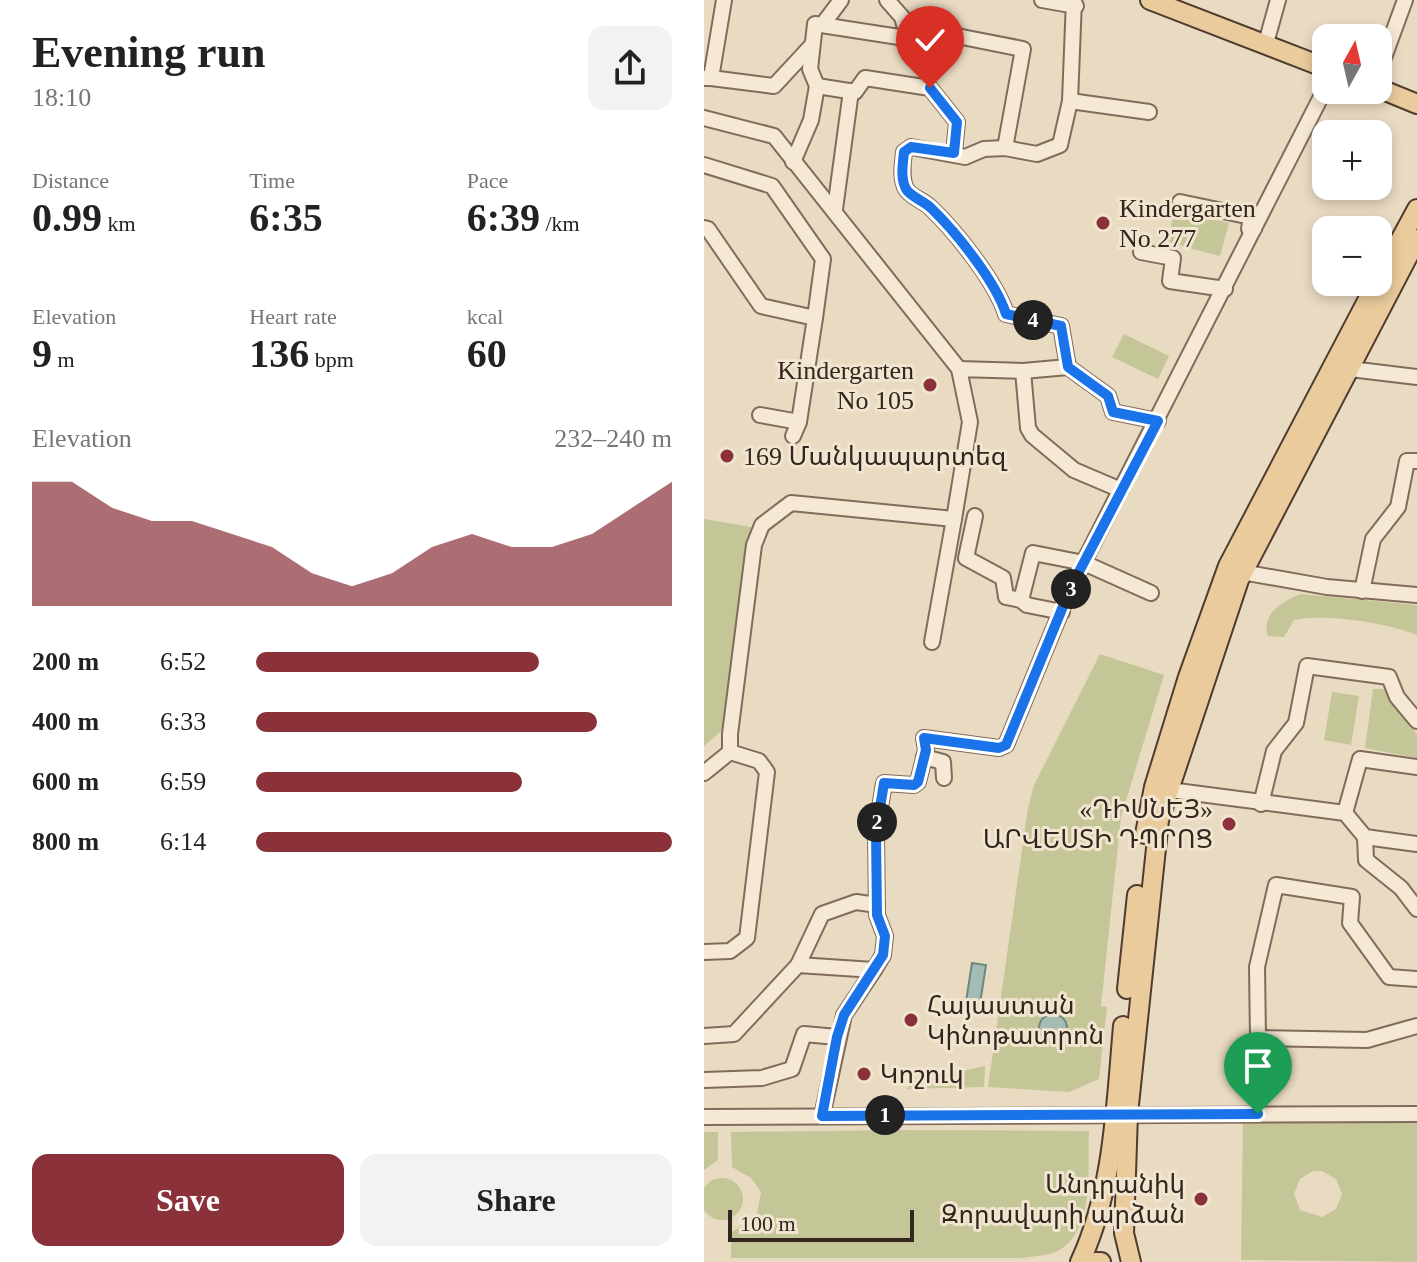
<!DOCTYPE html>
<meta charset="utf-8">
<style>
:root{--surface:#fff;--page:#f2f2f2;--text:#222;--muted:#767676;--accent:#8a3139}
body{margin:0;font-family:"Times New Roman","Noto Sans Armenian",serif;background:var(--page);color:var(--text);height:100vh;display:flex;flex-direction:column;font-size:30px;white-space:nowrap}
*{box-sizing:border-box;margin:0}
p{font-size:26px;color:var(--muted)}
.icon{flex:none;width:44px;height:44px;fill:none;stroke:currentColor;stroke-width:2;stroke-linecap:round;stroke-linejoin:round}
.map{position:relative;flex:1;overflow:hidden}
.details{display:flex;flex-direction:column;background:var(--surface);width:704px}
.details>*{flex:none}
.needle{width:52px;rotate:8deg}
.controls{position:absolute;left:608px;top:24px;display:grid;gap:16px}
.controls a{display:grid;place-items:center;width:80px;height:80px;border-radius:16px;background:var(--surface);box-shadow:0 4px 12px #0003;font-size:40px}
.scale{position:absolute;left:24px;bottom:20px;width:186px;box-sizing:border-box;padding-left:8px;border:4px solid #32261e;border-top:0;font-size:22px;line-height:28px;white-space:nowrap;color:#32261e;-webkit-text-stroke:6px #f1e5d0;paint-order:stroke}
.pin{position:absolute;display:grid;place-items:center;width:68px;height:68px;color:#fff;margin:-82px -34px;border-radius:50% 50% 50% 0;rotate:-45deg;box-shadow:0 0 8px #0007}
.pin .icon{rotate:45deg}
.km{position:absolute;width:40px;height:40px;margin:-20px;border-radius:50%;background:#222;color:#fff;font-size:22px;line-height:40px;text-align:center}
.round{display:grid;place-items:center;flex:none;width:84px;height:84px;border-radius:16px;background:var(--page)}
.headline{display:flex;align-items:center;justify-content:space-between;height:136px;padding:0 32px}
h1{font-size:44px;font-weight:800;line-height:60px}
.metrics{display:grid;grid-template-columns:repeat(3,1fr);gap:12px;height:136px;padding:8px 32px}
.metrics div{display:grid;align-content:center}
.metrics b{font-size:40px;font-weight:800}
.metrics small{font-size:22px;font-weight:400}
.metrics p{font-size:22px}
.chart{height:224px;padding:16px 32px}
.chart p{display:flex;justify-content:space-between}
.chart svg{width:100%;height:144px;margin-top:8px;fill:var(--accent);opacity:.7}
.cta{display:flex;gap:16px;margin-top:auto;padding:16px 32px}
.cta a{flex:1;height:92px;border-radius:16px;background:var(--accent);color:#fff;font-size:32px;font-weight:800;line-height:92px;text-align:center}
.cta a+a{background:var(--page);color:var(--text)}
ul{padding:0 32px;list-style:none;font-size:26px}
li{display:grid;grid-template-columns:128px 96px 1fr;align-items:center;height:60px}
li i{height:20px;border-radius:10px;background:var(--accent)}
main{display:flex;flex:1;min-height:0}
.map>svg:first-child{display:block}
</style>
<main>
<section class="details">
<div class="headline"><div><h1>Evening run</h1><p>18:10</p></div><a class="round"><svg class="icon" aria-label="share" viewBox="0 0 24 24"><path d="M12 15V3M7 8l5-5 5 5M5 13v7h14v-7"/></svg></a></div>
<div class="metrics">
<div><p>Distance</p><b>0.99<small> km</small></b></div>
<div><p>Time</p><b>6:35</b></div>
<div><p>Pace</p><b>6:39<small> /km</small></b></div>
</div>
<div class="metrics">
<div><p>Elevation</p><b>9<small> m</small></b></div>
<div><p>Heart rate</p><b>136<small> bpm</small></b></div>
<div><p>kcal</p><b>60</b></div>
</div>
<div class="chart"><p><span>Elevation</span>232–240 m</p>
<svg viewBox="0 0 160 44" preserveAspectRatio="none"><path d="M0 44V6L10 6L20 14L30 18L40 18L50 22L60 26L70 34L80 38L90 34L100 26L110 22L120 26L130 26L140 22L150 14L160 6V44z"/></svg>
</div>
<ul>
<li><b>200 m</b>6:52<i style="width:68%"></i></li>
<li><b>400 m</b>6:33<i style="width:82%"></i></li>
<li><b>600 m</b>6:59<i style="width:64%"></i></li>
<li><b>800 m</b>6:14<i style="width:100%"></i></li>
</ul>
<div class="cta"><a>Save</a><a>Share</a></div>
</section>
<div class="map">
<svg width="713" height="1262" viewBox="0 0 713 1262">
<rect width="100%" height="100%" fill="#e9dac2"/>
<g fill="#c4c697" fill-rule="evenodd">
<path d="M471,210l54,13 -9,33 -53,-14z"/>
<path d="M420,334l45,22 -11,23 -46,-22z"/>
<path d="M0,519l47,8 -25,200 -22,19z"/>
<path d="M597,594l116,11v30c-28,-12 -93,-22 -123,-15l-10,17 -16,-1c-8,-22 16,-36 33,-42z"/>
<path d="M396,654l64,21 -43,142 -20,189 6,1 -8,72 -30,13 -81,-5 40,-279 6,-23z"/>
<path d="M669,689h14l30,46v23l-52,-10z"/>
<path d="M628,692l27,4 -8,49 -27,-5z"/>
<path d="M281,1066l-1,21 -78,2 10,-7z"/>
<path d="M539,1119l174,2v141l-176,-2zM609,1171h9l14,8 6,15 -6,15 -14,8 -22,-7 -6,-16 6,-15z"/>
<path d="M196,1130l189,1c-2,36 6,91 -25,116 -11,9 -29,9 -43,11h-290v-26l25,-13 5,-27 -10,-14 -19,-11 -1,-35z"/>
<path d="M0,1132h14v28l-14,10z"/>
<circle cx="18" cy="1199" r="21"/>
</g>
<g fill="#a4bcb3" stroke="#6c897f" stroke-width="2">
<path d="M268,963l14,2 -7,45 -14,-2z"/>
<circle cx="349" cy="1028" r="14"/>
</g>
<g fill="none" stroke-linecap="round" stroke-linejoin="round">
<defs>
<g id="minor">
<path d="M183,0l15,17 5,18"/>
<path d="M338,0l34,6"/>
<path d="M119,24l18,-24"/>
<path d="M562,43l12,-43"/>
<path d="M674,74l27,-74"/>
<path d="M0,78h7l13,-78"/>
<path d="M7,78l63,8 38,-41"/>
<path d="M113,86l38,6 10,-14 65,10 27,34 -3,31"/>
<path d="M366,101l79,11"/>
<path d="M0,118l70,18 185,233"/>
<path d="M89,162l18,-42 6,-34 -7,-17 5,-45 84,13 19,-5 44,5 61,12 -18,99"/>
<path d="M0,165l68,21 51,73 -8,59 -54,-12 -53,-77 -4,-1"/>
<path d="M476,202l71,15 -2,12h5"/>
<path d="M131,209l16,-118"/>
<path d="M437,252l32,6 -3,23 55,8"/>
<path d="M364,367l40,29 5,16 45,9"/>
<path d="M638,368l75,9"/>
<path d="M319,371l5,57 4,7 42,35 47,20"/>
<path d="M56,415l39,7"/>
<path d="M89,436l6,-14 16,-104"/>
<path d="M271,516l-9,42 37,20 3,19 15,3"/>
<path d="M532,571l91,16 90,8"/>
<path d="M658,591l11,-52 25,-32 9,-46h10"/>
<path d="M358,612l-35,-7 -6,-5 12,-47 51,10 67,30"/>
<path d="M228,642l22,-123"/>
<path d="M220,757l19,5 1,16"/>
<path d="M0,773l26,-21"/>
<path d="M458,789l183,24 20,24 52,7"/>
<path d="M557,804l13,-53 22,-28 11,-57 82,11 8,20 20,24"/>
<path d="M641,813l15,-54 57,8"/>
<path d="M661,837l1,23 35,28 16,21"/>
<path d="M0,952l26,-1 17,-13 20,-166 -8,-11 -29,-9v-18l24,-189 8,-20 29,-22 163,16 16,-97 -11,-53 64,2 45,-4 -7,-41 -55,-12c-10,-32 -50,-82 -75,-106 -7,-7 -20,-11 -25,-19 -6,-11 -3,-26 -2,-37l7,-5 54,10 19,-8 21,-1 32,6 23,-9 10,-44 4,-101"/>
<path d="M94,965l24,-51 34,-12 21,3"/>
<path d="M170,970l9,-15 2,-19 -8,-21 -1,-83 8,-49 30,2 4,-3 8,-32 -2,-12 75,10 7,-3 65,-158 255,-500"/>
<path d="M713,979l-28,-2 -39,-54 2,-26 -76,-12 -19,82 1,71 109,2 50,-14"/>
<path d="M0,1036l30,-2 64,-69 76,5 -30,45 -22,101"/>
<path d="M0,1080l58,-2 30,-9 12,-35 33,3"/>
<path d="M0,1117l713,-3"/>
</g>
<g id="major">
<path d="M446,0l176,68"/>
<path d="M674,88l39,16"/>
<path d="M674,281l39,-72"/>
<path d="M441,834l9,-47 34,-110 40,-111 149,-284"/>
<path d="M423,989l10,-94"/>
<path d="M376,1262c34,-73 36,-157 43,-236"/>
<path d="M391,1262h6"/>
<path d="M427,1262l-7,-29 4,-119 31,-294 80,-240 178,-341"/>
</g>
</defs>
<use href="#minor" stroke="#816c5b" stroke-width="18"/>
<use href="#major" stroke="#4f3b2f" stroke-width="22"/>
<use href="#minor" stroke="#f5e8d4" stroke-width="14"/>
<use href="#major" stroke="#e9cb9c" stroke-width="18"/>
</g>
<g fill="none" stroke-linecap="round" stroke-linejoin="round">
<defs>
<path id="route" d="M226,88l27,34 -3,31 -43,-6 -7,5c-1,11 -4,26 2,37 5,8 18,12 25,19 25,24 65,74 75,106l55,12 7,41 40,29 5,16 45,9 -87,166 -65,158 -7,3 -75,-10 2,12 -8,32 -4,3 -30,-2 -8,49 1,83 8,21 -2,19 -39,60 -7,22 -15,79 436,-2"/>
</defs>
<use href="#route" stroke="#fff" stroke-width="16"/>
<use href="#route" stroke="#1a73e8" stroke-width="10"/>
</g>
<g fill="#8a3139" stroke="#f1e5d0" stroke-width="3">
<circle cx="399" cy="223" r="8"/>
<circle cx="226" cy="385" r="8"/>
<circle cx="23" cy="456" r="8"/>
<circle cx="525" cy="824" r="8"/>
<circle cx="207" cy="1020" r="8"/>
<circle cx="160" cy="1074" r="8"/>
<circle cx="497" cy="1199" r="8"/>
</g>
<g text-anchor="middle" stroke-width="6" stroke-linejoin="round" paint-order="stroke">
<g font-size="26" fill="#32261e" stroke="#f1e5d0" text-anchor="start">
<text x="415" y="217">Kindergarten<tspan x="415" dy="30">No 277</tspan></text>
<text x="210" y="379" text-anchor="end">Kindergarten<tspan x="210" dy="30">No 105</tspan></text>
<text x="39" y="465">169 Մանկապարտեզ</text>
<text x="509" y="818" text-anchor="end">«ԴԻՍՆԵՅ»<tspan x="509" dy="30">ԱՐՎԵՍՏԻ ԴՊՐՈՑ</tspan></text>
<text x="223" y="1014">Հայաստան<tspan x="223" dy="30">Կինոթատրոն</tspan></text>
<text x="176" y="1083">Կոշուկ</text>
<text x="481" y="1193" text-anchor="end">Անդրանիկ<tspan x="481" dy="30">Զորավարի արձան</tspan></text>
</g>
</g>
</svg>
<div class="controls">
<a><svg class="needle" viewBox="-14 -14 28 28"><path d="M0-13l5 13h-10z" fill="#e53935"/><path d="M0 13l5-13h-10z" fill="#767676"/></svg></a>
<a>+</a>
<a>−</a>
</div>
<div class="scale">100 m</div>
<div class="pin" style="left:554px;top:1114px;background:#1e9e55"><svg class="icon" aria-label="arrive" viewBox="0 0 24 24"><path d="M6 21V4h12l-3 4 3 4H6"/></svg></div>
<div class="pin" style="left:226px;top:88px;background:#d93025"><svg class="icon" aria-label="check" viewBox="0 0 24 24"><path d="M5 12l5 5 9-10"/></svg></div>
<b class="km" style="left:181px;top:1115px">1</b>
<b class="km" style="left:173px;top:822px">2</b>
<b class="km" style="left:367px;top:589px">3</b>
<b class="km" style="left:329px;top:320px">4</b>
</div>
</main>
